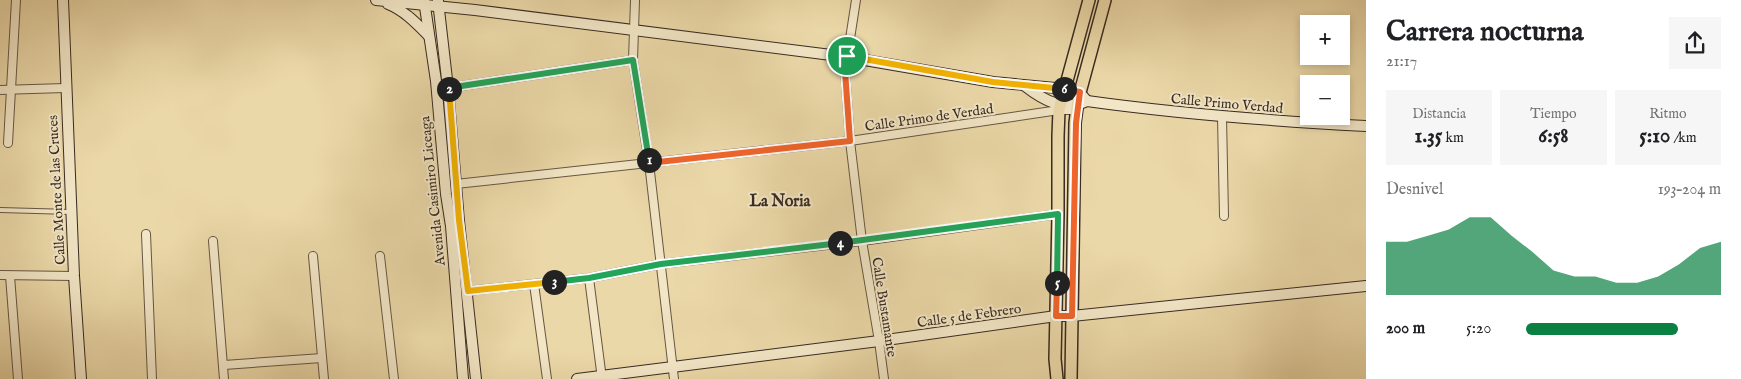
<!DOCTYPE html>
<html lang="es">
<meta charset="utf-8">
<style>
:root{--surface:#fff;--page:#f6f6f6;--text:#202124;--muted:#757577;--accent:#0b8043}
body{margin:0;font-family:"IM FELL English",serif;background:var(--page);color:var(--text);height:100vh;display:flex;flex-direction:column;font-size:19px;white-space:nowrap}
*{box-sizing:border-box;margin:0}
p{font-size:16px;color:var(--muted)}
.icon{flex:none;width:28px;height:28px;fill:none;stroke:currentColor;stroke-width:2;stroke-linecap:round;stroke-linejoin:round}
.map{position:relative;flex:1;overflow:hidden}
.sheet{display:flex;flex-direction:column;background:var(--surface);width:375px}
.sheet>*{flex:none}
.controls{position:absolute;left:1300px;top:15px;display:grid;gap:10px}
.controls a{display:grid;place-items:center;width:50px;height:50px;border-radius:0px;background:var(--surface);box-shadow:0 2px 8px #0003;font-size:25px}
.pin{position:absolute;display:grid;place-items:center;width:42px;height:42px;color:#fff;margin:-21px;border:2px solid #fff;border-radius:50%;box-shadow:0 1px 5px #0007}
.km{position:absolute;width:25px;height:25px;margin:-12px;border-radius:50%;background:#222;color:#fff;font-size:14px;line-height:25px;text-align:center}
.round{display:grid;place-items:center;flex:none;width:52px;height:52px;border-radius:0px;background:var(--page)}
.overview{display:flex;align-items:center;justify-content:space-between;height:85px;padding:0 20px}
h1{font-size:28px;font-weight:700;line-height:38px}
.stats{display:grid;grid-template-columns:repeat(3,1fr);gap:8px;height:85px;padding:5px 20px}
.stats div{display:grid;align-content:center;border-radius:0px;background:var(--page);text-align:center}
.stats b{font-size:21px;font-weight:700}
.stats small{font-size:14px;font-weight:400}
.stats p{font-size:14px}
.chart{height:140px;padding:10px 20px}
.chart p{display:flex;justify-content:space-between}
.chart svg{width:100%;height:90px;margin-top:5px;fill:var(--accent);opacity:.7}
ul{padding:0 20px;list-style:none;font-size:16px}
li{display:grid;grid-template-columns:80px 60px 1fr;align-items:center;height:38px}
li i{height:12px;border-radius:6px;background:var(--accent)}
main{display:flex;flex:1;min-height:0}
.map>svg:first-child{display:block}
</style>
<main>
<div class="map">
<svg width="1366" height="379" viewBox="0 0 1366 379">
<rect width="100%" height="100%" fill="#ebd8a8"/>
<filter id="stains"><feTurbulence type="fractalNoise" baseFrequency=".004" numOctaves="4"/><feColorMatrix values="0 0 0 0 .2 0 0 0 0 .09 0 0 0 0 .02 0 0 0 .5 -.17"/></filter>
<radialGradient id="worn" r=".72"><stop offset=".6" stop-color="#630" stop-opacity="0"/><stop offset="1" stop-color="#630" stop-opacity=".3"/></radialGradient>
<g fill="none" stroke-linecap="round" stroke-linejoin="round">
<defs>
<path id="lane" d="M0,210l71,2"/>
<g id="street">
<path d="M635,0l-2,60 16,103 25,216"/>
<path d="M856,0l-11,71 5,70 12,100 17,100 5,38"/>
<path d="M448,88l185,-28"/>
<path d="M0,90l65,-2"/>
<path d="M1222,117l2,99"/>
<path d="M8,143l8,-143"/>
<path d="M456,184l394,-43 209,-31h18"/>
<path d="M146,234l6,145"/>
<path d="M213,241l11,138"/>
<path d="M313,256l11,123"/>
<path d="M380,256l14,123"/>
<path d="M0,275l74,1"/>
<path d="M10,276l8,103"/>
<path d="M589,278l13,101"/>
<path d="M534,284l13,95"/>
<path d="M468,291l121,-13 72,-14 201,-23 196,-27"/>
<path d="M224,365l98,-7"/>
</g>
<g id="secondary">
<path d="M63,0l11,276 7,103"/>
<path d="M376,0l99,10 372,47 146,25 73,7 14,4 7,8"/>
<path d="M424,0l12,81 10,113 5,32 12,153"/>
<path d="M438,1l10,87 11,133 17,158"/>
<path d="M388,4c17,7 28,19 41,32"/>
<path d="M1025,86c18,14 39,26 62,15 93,13 185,20 279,25"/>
<path d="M577,379l302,-38 177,-25h16l294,-30"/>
</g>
<g id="primary">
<path d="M1057,379l-2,-20 3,-145v-78l1,-26 30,-110"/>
<path d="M1071,379l4,-256 3,-23 27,-100"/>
</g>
</defs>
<use href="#lane" stroke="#665643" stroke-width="6"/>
<use href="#street" stroke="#665643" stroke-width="10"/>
<use href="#secondary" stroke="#392b21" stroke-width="12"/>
<use href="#primary" stroke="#392b21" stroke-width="14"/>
<use href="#lane" stroke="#f2e6c6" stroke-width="4"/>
<use href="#street" stroke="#f2e6c6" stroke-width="8"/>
<use href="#secondary" stroke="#f2e6c6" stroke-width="10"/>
<use href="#primary" stroke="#ebd8a8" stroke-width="11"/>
</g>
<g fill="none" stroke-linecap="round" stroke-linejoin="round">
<defs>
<path id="split-1" d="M649,160v3l201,-22 -5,-70 2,-15"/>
<path id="split-2" d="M449,89l-1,-1 185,-28 16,100"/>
<path id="split-3" d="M449,89l10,131 9,71 86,-9"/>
<path id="split-4" d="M554,282l35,-4 72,-14 179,-21"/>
<path id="split-5" d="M840,243l218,-29 -1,69"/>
<path id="split-6" d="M1057,283l-1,33h16l4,-193 4,-31 -16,-3"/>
<path id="split-7" d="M847,56l146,26 71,7"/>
</defs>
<use href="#split-1" stroke="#fff" stroke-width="10"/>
<use href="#split-2" stroke="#fff" stroke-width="10"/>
<use href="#split-3" stroke="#fff" stroke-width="10"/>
<use href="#split-4" stroke="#fff" stroke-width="10"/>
<use href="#split-5" stroke="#fff" stroke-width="10"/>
<use href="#split-6" stroke="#fff" stroke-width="10"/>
<use href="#split-7" stroke="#fff" stroke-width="10"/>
<use href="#split-1" stroke="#f0652b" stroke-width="6"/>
<use href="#split-2" stroke="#22a559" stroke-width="6"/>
<use href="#split-3" stroke="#f5b400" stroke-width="6"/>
<use href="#split-4" stroke="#22a559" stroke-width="6"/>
<use href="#split-5" stroke="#22a559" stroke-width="6"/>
<use href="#split-6" stroke="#f0652b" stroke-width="6"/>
<use href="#split-7" stroke="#f5b400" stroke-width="6"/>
</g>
<g text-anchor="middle" stroke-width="4" stroke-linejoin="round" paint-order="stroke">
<g font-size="14" fill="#392b21" stroke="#f2e6c6">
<text transform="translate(1227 103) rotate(5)" y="5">Calle Primo Verdad</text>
<text transform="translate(929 117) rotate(-8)" y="5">Calle Primo de Verdad</text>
<text transform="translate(56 190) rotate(-93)" y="5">Calle Monte de las Cruces</text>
<text transform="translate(432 191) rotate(-96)" y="5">Avenida Casimiro Liceaga</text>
<text transform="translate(885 307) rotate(81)" y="5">Calle Bustamante</text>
<text transform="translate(969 315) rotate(-8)" y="5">Calle 5 de Febrero</text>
</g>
<g font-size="16" font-weight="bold" fill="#392b21" stroke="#f2e6c6">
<text x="780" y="206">La Noria</text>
</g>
</g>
<rect width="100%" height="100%" filter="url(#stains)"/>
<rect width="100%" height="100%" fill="url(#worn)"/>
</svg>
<div class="controls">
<a>+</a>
<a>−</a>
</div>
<div class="pin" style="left:847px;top:56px;background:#1e9e55"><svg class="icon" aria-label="arrive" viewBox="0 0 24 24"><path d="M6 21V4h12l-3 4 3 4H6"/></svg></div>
<b class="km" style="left:649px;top:160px">1</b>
<b class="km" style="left:449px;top:89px">2</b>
<b class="km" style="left:554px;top:282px">3</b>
<b class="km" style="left:840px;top:243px">4</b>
<b class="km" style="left:1057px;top:283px">5</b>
<b class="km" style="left:1064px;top:89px">6</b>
</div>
<section class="sheet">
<div class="overview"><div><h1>Carrera nocturna</h1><p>21:17</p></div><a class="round"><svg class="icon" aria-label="share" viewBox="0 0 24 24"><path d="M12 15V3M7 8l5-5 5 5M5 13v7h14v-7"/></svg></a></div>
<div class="stats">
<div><p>Distancia</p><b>1.35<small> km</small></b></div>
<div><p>Tiempo</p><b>6:58</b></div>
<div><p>Ritmo</p><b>5:10<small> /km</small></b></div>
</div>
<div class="chart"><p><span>Desnivel</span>193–204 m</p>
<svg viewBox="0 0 160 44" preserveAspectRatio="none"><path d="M0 44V18L10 18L20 15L30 12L40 6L50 6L60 15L70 23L80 32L90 35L100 35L110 38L120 38L130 35L140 29L150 21L160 18V44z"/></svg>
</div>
<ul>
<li><b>200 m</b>5:20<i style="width:78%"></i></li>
</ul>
</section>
</main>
